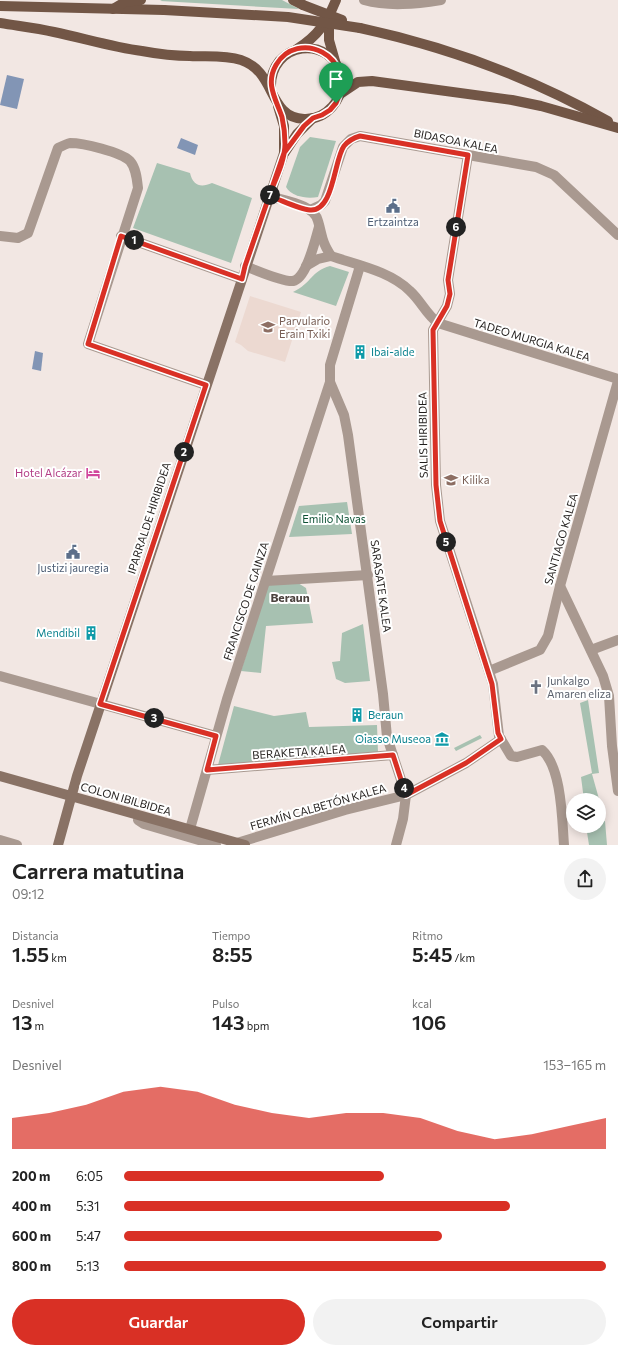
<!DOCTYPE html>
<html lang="es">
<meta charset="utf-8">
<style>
:root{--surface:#fff;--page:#f2f2f2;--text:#222;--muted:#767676;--accent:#d93025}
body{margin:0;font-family:Commissioner,sans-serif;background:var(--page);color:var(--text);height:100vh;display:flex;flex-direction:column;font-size:15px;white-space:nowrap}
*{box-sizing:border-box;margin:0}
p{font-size:13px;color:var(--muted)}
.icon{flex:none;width:22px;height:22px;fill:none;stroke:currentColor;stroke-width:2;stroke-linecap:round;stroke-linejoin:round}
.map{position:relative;height:845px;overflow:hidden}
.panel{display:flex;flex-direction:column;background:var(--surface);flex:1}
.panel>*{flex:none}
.tools{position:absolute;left:566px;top:793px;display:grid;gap:8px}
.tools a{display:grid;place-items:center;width:40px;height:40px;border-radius:50%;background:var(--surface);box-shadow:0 2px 10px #0003;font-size:20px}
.pin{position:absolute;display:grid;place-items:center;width:34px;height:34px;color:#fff;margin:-41px -17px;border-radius:50% 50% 50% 0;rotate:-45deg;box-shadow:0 0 4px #0007}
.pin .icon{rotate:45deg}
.km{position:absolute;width:20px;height:20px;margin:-10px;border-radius:50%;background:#222;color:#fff;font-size:11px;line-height:20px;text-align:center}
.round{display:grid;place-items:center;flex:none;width:42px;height:42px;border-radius:21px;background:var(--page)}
.head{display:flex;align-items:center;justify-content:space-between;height:68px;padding:0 12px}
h1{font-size:22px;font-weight:600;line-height:30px}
.stats{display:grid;grid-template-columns:repeat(3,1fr);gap:6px;height:68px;padding:4px 12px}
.stats div{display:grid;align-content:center}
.stats b{font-size:20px;font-weight:600}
.stats small{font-size:11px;font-weight:400}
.stats p{font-size:11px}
.chart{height:112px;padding:8px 12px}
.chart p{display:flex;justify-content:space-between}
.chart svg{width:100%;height:72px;margin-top:4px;fill:var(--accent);opacity:.7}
.action{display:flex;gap:8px;margin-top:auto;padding:8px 12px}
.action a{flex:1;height:46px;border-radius:24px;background:var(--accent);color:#fff;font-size:16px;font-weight:600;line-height:46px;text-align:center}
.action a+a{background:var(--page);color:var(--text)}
ul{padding:0 12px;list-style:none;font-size:13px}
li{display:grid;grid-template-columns:64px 48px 1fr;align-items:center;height:30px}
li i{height:10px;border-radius:5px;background:var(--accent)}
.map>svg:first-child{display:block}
</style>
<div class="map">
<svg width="618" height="845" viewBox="0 0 618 845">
<rect width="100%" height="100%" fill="#f2e7e3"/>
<path fill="#ecd9d1" d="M250,296l51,16 -16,50 -37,-11 -7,-6 -6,-3z"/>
<g fill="#a7c1b1">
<path d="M162,0h120l17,9 -139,-8z"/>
<path d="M310,137l26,4 -18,56c-11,2 -26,0 -32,-10l14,-40z"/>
<path d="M157,163l33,10c3,13 11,15 22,10l40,15 -21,65 -98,-35z"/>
<path d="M330,266l19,6 -13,34 -43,-14c19,-9 18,-21 37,-26z"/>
<path d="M347,502l5,32 -63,3 10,-31z"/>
<path d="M298,583l8,5 7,35 -47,3 -5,47 -20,-2 27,-86z"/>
<path d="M363,624l7,57 -25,2 -9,-4 -4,-17 8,-1 2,-28z"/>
<path d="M588,700l11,73 -7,1 7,25 -15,1 -3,-23 11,-4 -12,-70z"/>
<path d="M234,706l40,10 32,-4 3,15 68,-2 1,28 -160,12z"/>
<path d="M480,735l2,3 -26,13 -2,-3z"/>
<path d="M605,821l2,24h-18l-3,-19h13v-4z"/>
</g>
<g fill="#8295b5">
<path d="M7,75l17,4 -7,30 -17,-4z"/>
<path d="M181,138l17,7 -3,10 -18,-7z"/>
<path d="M35,351l8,2 -2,18 -9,-2z"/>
</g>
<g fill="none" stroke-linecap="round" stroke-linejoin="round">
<g stroke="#a99990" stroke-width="10">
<path d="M364,0c25,7 52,4 77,0"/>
<path d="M468,155l-20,125 2,14 -3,12 -14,24 3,155 4,36 53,163 6,52 12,20 6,1 25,-7c20,18 20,70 22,95"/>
<path d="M269,196c15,5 45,8 49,25 5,17 3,19 13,35"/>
<path d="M310,210l11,-5 4,-4 18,-54 8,-8 9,-3 176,31 18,8 64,60"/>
<path d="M0,236l18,2 10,-5 30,-85c4,-2 8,-4 12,-5 13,0 51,9 60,18 6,7 7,18 8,27l-50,156 118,41"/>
<path d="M121,236l121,43"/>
<path d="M331,256c26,9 59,15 79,35 11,10 16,23 28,32l180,56"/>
<path d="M245,266c11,4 37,16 48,15 14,-3 22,-41 26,-54"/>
<path d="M306,266l12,-7 13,-3"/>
<path d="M360,266l-30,99v17l14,33 4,20 35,259 4,43 19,58 -3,24 -7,26"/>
<path d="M266,581l102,-6"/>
<path d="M560,586l43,90 6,20 3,50 6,45"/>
<path d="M591,650l27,-10"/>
<path d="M489,671l51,-21 8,-14 12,-50 58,-205"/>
<path d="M0,676l216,60"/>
<path d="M207,770l186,-15"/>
<path d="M138,820l6,4 72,21"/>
<path d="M190,829l37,-130 103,-317"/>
<path d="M0,840l17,5"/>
<path d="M237,843l108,-33 61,-15 60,-32 35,-24"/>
</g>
<g stroke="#897265" stroke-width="10">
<path d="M0,776l245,69"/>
<path d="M58,845l19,-69 207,-623"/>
</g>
<g stroke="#725646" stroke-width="10">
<path d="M293,0l10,5"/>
<path d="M0,6l164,4"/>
<path d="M113,9l12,-7 16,-2"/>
<path d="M329,19v21l6,21"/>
<path d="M0,23c18,3 36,5 54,9 29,6 58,15 88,19 16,3 32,5 48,5 17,1 35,-1 51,4 36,12 26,57 63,59 22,1 41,-20 37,-42 -8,-43 -73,-37 -70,13"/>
<path d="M360,28c88,19 170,49 248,93"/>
<path d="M297,49c21,-13 30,-27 39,-49"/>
<path d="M340,94l18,-12 14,-1 140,19 29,6 77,22"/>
<path d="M278,106l6,20v27"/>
<path d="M285,152l12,-18 16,-16"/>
</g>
<g stroke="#725646" stroke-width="10">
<path d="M303,5l39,15"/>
<path d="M164,10l124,7 72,11"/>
</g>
</g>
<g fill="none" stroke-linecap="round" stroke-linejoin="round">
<defs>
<path id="route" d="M336,103l-6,7 -8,5 -9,3 -9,8 -20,27 -39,113 -3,13 -121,-43 -33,108 118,41 -106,319 116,32 -9,34 186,-15 13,40 60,-32 35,-24 -3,-6 -6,-49 -52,-163 -4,-36 -3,-155 14,-24 3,-12 -2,-14 20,-125 -108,-19c-7,2 -11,4 -16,10 -10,13 -10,66 -34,64 -11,-1 -29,-10 -41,-14 6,-16 16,-35 16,-52 0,-9 -1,-18 -3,-27 -6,-18 -17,-33 -6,-52 21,-37 82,-10 60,38"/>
</defs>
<use href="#route" stroke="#fff" stroke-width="8"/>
<use href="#route" stroke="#d93025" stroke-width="5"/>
</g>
<defs>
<symbol id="civic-bare" viewBox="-9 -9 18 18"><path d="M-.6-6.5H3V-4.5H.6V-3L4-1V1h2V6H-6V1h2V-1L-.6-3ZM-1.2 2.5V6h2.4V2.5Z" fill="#5c6f8a" stroke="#fff" stroke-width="2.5" paint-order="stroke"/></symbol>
<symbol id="school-bare" viewBox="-9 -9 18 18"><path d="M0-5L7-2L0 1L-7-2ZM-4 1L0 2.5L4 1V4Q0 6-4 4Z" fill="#8d6e63" stroke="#fff" stroke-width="2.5" paint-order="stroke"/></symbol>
<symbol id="building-bare" viewBox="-9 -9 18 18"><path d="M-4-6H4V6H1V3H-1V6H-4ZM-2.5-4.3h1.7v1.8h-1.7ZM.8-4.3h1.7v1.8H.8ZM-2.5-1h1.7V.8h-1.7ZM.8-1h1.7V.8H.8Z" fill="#0f9aa8" stroke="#fff" stroke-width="2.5" paint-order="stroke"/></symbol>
<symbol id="hotel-bare" viewBox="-9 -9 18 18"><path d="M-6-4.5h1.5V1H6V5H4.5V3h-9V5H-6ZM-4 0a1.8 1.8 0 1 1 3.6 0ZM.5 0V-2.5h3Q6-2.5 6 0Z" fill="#d1479c" stroke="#fff" stroke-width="2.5" paint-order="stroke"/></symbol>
<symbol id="church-bare" viewBox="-9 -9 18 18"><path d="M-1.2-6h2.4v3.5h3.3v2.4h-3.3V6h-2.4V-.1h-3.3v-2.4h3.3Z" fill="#6b7280" stroke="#fff" stroke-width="2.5" paint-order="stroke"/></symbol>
<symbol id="museum-bare" viewBox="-9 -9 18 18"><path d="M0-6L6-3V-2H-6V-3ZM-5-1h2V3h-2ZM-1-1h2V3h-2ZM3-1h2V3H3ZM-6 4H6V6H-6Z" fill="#0f9aa8" stroke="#fff" stroke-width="2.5" paint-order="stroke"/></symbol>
</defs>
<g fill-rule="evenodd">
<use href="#civic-bare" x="383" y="196" width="20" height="20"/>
<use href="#school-bare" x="258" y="317" width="20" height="20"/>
<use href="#building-bare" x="350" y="342" width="20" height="20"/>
<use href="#hotel-bare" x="83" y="463" width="20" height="20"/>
<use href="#school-bare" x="441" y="470" width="20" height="20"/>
<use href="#civic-bare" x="63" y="542" width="20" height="20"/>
<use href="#building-bare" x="81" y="623" width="20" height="20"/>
<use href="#church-bare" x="526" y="677" width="20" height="20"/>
<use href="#building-bare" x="347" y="705" width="20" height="20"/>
<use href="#museum-bare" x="432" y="729" width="20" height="20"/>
</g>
<g text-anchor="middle" stroke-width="4" stroke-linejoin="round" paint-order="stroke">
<g font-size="11" fill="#221e1c" stroke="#fff">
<text transform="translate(456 141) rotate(11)" y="4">BIDASOA KALEA</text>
<text transform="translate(532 340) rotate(17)" y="4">TADEO MURGIA KALEA</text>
<text transform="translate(423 435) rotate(-91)" y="4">SALIS HIRIBIDEA</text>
<text transform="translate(149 518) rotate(-72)" y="4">IPARRALDE HIRIBIDEA</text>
<text transform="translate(561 539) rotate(-74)" y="4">SANTIAGO KALEA</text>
<text transform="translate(381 586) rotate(82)" y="4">SARASATE KALEA</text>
<text transform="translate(246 601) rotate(-72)" y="4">FRANCISCO DE GAINZA</text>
<text transform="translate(299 752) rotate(-4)" y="4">BERAKETA KALEA</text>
<text transform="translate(126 799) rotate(16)" y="4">COLON IBILBIDEA</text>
<text transform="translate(318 807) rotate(-16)" y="4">FERMÍN CALBETÓN KALEA</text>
</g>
<g font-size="11" fill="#4e5e75" stroke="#fff">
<text x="393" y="226">Ertzaintza</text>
<text x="73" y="572">Justizi jauregia</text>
</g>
<g font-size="11" fill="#785e54" stroke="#fff" text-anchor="start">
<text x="279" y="325">Parvulario<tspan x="279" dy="13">Erain Txiki</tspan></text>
<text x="462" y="484">Kilika</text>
</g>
<g font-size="11" fill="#0d838f" stroke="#fff" text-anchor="start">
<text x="371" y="356">Ibai-alde</text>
<text x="80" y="637" text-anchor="end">Mendibil</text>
<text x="368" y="719">Beraun</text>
<text x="431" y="743" text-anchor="end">Oiasso Museoa</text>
</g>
<g font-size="11" fill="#b23c85" stroke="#fff" text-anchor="end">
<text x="82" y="477">Hotel Alcázar</text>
</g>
<g font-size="11" fill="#0d5134" stroke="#fff">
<text x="334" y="523">Emilio Navas</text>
</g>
<g font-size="11" fill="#5b616d" stroke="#fff" text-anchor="start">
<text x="547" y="685">Junkalgo<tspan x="547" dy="13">Amaren eliza</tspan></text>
</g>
<g font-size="12" font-weight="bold" fill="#4b423e" stroke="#fff">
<text x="290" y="602">Beraun</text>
</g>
</g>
</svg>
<div class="tools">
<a><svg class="icon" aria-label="layers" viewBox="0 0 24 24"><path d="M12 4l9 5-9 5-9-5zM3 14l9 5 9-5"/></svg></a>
</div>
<div class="pin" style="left:336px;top:103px;background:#1e9e55"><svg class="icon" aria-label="arrive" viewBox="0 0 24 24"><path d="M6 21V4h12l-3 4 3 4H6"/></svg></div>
<b class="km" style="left:134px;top:240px">1</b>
<b class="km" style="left:184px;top:452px">2</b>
<b class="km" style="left:154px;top:718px">3</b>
<b class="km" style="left:404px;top:788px">4</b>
<b class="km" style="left:446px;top:542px">5</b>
<b class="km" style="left:456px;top:227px">6</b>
<b class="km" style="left:270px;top:195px">7</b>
</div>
<section class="panel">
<div class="head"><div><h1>Carrera matutina</h1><p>09:12</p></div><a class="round"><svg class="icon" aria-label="share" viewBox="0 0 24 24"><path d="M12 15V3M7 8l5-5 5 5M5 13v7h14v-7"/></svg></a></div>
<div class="stats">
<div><p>Distancia</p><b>1.55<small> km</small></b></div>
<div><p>Tiempo</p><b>8:55</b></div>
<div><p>Ritmo</p><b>5:45<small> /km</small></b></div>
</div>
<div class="stats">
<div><p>Desnivel</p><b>13<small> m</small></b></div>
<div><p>Pulso</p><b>143<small> bpm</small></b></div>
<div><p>kcal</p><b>106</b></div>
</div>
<div class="chart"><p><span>Desnivel</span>153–165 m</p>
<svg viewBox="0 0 160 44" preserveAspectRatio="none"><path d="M0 44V25L10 22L20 17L30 9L40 6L50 9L60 17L70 22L80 25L90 22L100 22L110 25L120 33L130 38L140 35L150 30L160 25V44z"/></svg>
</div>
<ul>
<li><b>200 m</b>6:05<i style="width:54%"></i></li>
<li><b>400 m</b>5:31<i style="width:80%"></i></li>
<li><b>600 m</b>5:47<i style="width:66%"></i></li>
<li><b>800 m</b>5:13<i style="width:100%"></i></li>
</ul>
<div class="action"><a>Guardar</a><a>Compartir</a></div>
</section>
